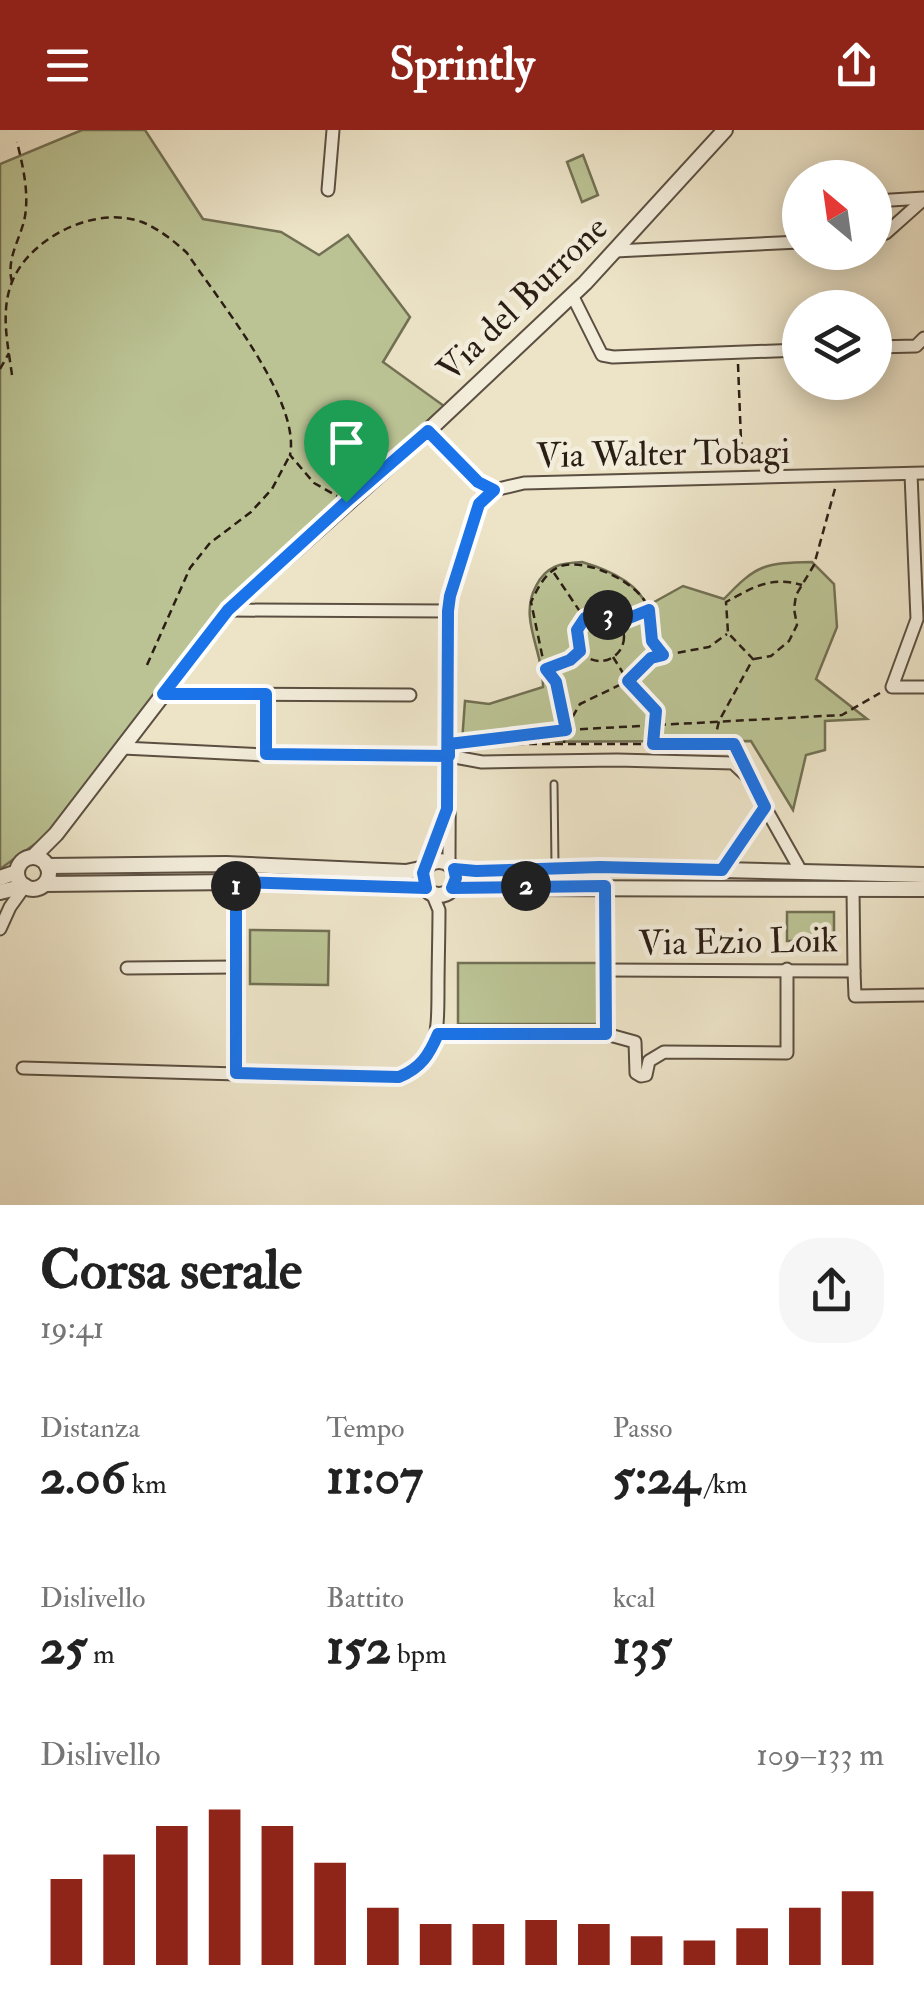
<!DOCTYPE html>
<html lang="it">
<meta charset="utf-8">
<style>
:root{--surface:#fff;--page:#f6f6f6;--text:#222;--muted:#767676;--accent:#8f2418}
body{margin:0;font-family:"IM FELL Double Pica",serif;background:var(--page);color:var(--text);height:100vh;display:flex;flex-direction:column;font-size:38px;white-space:nowrap}
*{box-sizing:border-box;margin:0}
p{font-size:32px;color:var(--muted)}
.icon{flex:none;width:55px;height:55px;fill:none;stroke:currentColor;stroke-width:2;stroke-linecap:round;stroke-linejoin:round}
.map{position:relative;height:1075px;overflow:hidden}
.drawer{display:flex;flex-direction:column;background:var(--surface);flex:1}
.drawer>*{flex:none}
.needle{width:65px;rotate:331deg}
.controls{position:absolute;left:782px;top:30px;display:grid;gap:20px}
.controls a{display:grid;place-items:center;width:110px;height:110px;border-radius:50%;background:var(--surface);box-shadow:0 5px 25px #0003;font-size:50px}
.pin{position:absolute;display:grid;place-items:center;width:85px;height:85px;color:#fff;margin:-102px -42px;border-radius:50% 50% 50% 0;rotate:-45deg;box-shadow:0 0 10px #0007}
.pin .icon{rotate:45deg}
.km{position:absolute;width:50px;height:50px;margin:-25px;border-radius:50%;background:#222;color:#fff;font-size:28px;line-height:50px;text-align:center}
.round{display:grid;place-items:center;flex:none;width:105px;height:105px;border-radius:40px;background:var(--page)}
.summary{display:flex;align-items:center;justify-content:space-between;height:170px;padding:0 40px}
h1{font-size:55px;font-weight:700;line-height:75px}
.figures{display:grid;grid-template-columns:repeat(3,1fr);gap:15px;height:170px;padding:10px 40px}
.figures div{display:grid;align-content:center}
.figures b{font-size:50px;font-weight:700}
.figures small{font-size:28px;font-weight:400}
.figures p{font-size:28px}
.chart{height:280px;padding:20px 40px}
.chart p{display:flex;justify-content:space-between}
.chart svg{width:100%;height:180px;margin-top:10px;stroke:var(--accent);stroke-width:6}
header{display:flex;justify-content:space-between;align-items:center;height:130px;padding:0 40px;background:var(--accent);color:#fff;font-size:45px;font-weight:700}
.map>svg:first-child{display:block}
</style>
<header><svg class="icon" aria-label="menu" viewBox="0 0 24 24"><path d="M4 6h16M4 12h16M4 18h16"/></svg>Sprintly<svg class="icon" aria-label="share" viewBox="0 0 24 24"><path d="M12 15V3M7 8l5-5 5 5M5 13v7h14v-7"/></svg></header>
<div class="map">
<svg width="924" height="1075" viewBox="0 0 924 1075">
<rect width="100%" height="100%" fill="#ede4c8"/>
<filter id="stains"><feTurbulence type="fractalNoise" baseFrequency=".002" numOctaves="4"/><feColorMatrix values="0 0 0 0 .2 0 0 0 0 .09 0 0 0 0 .02 0 0 0 .5 -.17"/></filter>
<radialGradient id="worn" r=".72"><stop offset=".6" stop-color="#630" stop-opacity="0"/><stop offset="1" stop-color="#630" stop-opacity=".3"/></radialGradient>
<g fill="#bbc394" stroke="#727054" stroke-width="2.5">
<path d="M82,0h63l58,89 78,13 38,23 29,-20 62,82 -27,45 61,44 -213,192 -165,215 -24,26 -42,30v-705z"/>
<path d="M583,25l15,40 -16,7 -15,-40z"/>
<path d="M582,432c24,7 55,20 65,44l36,-20 41,13c33,-35 41,-36 88,-37l22,22 3,43 -21,52 51,40 -42,2v29l-19,5 -13,55 -42,-69 -289,1 3,-41 24,3 54,-17c1,-35 -25,-68 -7,-101 10,-20 24,-23 46,-24z"/>
<path d="M787,782h47v28l-47,1z"/>
<path d="M250,800l79,1 -1,54 -78,-1z"/>
<rect x="458" y="833" width="143" height="61"/>
</g>
<g fill="none" stroke-linecap="round" stroke-linejoin="round">
<defs>
<path id="service" d="M554,654l1,81"/>
<g id="minor">
<path d="M328,60l5,-60"/>
<path d="M875,71l49,-3"/>
<path d="M875,106l11,-3 38,-34"/>
<path d="M615,121l185,-9"/>
<path d="M572,165l30,60 11,2 187,-7"/>
<path d="M875,217l41,-1 8,-8"/>
<path d="M428,301l50,51 16,8 30,-7 400,-10"/>
<path d="M911,344l6,145 -25,68h32"/>
<path d="M228,480l220,1"/>
<path d="M163,564l247,1"/>
<path d="M123,618l143,7 183,1 33,6 135,-2 116,3 15,14 54,96"/>
<path d="M266,625l1,-61"/>
<path d="M449,733l1,-266 29,-93 15,-14"/>
<path d="M428,734l16,-46"/>
<path d="M722,740l43,-63"/>
<path d="M0,799l10,-22 15,-21"/>
<path d="M127,838l109,-1"/>
<path d="M605,840l249,1 -1,-82"/>
<path d="M854,841l1,25 69,-1"/>
<path d="M438,904h168l-1,-148"/>
<path d="M606,904l29,8 1,31 5,3 5,-1 3,-14 15,-9 123,1v-84"/>
<path d="M23,938l356,10c59,-4 59,-40 59,-89 0,-26 1,-53 1,-79l-7,-17"/>
<path d="M236,943v-191"/>
</g>
<g id="tertiary">
<path d="M33,727l23,-23 172,-224 200,-179 157,-148 140,-153"/>
<circle cx="33" cy="743" r="16"/>
<circle cx="439" cy="748" r="17"/>
<path d="M47,736l179,-2 180,8 19,-4"/>
<path d="M454,739l23,2 123,-4 324,8"/>
<path d="M0,748l17,-6"/>
<path d="M45,754l191,-2 190,6"/>
<path d="M453,758l471,1"/>
<path d="M0,762l25,-6"/>
</g>
</defs>
<use href="#service" stroke="#5b4f41" stroke-width="9"/>
<use href="#minor" stroke="#5b4f41" stroke-width="15"/>
<use href="#tertiary" stroke="#5b4f41" stroke-width="18"/>
<g stroke="#2a1d14" stroke-width="2.5" stroke-dasharray="8 5" stroke-linecap="butt">
<path d="M12,152c-6,-22 7,-41 12,-61 6,-25 -1,-55 -7,-79"/>
<path d="M738,234l4,102"/>
<path d="M0,239l9,-16"/>
<path d="M12,245c-4,-30 -12,-63 0,-93 18,-45 84,-77 130,-60 17,7 32,19 45,31 31,47 114,147 103,202l24,28 23,13"/>
<path d="M554,443l29,43"/>
<circle cx="600" cy="507" r="24"/>
<path d="M665,525l44,-8 18,-13"/>
<path d="M613,527l15,24 28,30 -3,31"/>
<path d="M754,529l17,-3 18,-15 8,-16 -3,-16 2,-14 18,-30 22,-80"/>
<path d="M147,535l43,-97 20,-25 41,-31 21,-23 17,-32"/>
<path d="M545,539l-14,-67c7,-14 14,-30 30,-36 27,-8 79,17 88,43"/>
<path d="M566,598l14,-24 48,-23 23,-23 12,-3 -11,-14 -3,-32 -30,14"/>
<path d="M714,612l5,-21 34,-62 -25,-26 -2,-31c28,-15 44,-26 76,-17"/>
<path d="M564,613c3,-25 -3,-55 -19,-74l26,-9 8,-8"/>
<path d="M464,614l102,-14 276,-15 38,-22"/>
<path d="M477,614h258l3,9"/>
</g>
<use href="#service" stroke="#f3eddb" stroke-width="5"/>
<use href="#minor" stroke="#f3eddb" stroke-width="11"/>
<use href="#tertiary" stroke="#f3eddb" stroke-width="14"/>
</g>
<g fill="none" stroke-linecap="round" stroke-linejoin="round">
<defs>
<path id="route" d="M346,372l82,-71 50,51 16,8 -15,14 -29,92 -2,15 -1,198 -24,64 3,15 -190,-6v191l163,4c22,-9 30,-22 39,-43h168l-1,-148 -153,2 4,-10 -2,-9 22,2 124,-4 122,3 43,-63 -31,-63h-81l3,-33 -28,-30 23,-23 12,-3 -11,-14 -3,-31 -30,12 -13,-8 -21,4 -8,12 3,21 -10,9 -24,9 10,13 10,48 -117,14v12l-183,-2v-60h-103l65,-84 118,-108"/>
</defs>
<use href="#route" stroke="#fff" stroke-width="20"/>
<use href="#route" stroke="#1a73e8" stroke-width="12"/>
</g>
<g text-anchor="middle" stroke-width="9" stroke-linejoin="round" paint-order="stroke">
<g font-size="35" fill="#2a1d14" stroke="#f3eddb">
<text transform="translate(522 168) rotate(-44)" y="12">Via del Burrone</text>
<text transform="translate(663 323) rotate(-1)" y="12">Via Walter Tobagi</text>
<text transform="translate(738 811) rotate(-1)" y="12">Via Ezio Loik</text>
</g>
</g>
<rect width="100%" height="100%" filter="url(#stains)"/>
<rect width="100%" height="100%" fill="url(#worn)"/>
</svg>
<div class="controls">
<a><svg class="needle" viewBox="-14 -14 28 28"><path d="M0-13l5 13h-10z" fill="#e53935"/><path d="M0 13l5-13h-10z" fill="#767676"/></svg></a>
<a><svg class="icon" aria-label="layers" viewBox="0 0 24 24"><path d="M12 4l9 5-9 5-9-5zM3 14l9 5 9-5"/></svg></a>
</div>
<div class="pin" style="left:346px;top:372px;background:#1e9e55"><svg class="icon" aria-label="arrive" viewBox="0 0 24 24"><path d="M6 21V4h12l-3 4 3 4H6"/></svg></div>
<b class="km" style="left:236px;top:756px">1</b>
<b class="km" style="left:526px;top:756px">2</b>
<b class="km" style="left:608px;top:485px">3</b>
</div>
<section class="drawer">
<div class="summary"><div><h1>Corsa serale</h1><p>19:41</p></div><a class="round"><svg class="icon" aria-label="share" viewBox="0 0 24 24"><path d="M12 15V3M7 8l5-5 5 5M5 13v7h14v-7"/></svg></a></div>
<div class="figures">
<div><p>Distanza</p><b>2.06<small> km</small></b></div>
<div><p>Tempo</p><b>11:07</b></div>
<div><p>Passo</p><b>5:24<small> /km</small></b></div>
</div>
<div class="figures">
<div><p>Dislivello</p><b>25<small> m</small></b></div>
<div><p>Battito</p><b>152<small> bpm</small></b></div>
<div><p>kcal</p><b>135</b></div>
</div>
<div class="chart"><p><span>Dislivello</span>109–133 m</p>
<svg viewBox="0 0 160 44" preserveAspectRatio="none"><path d="M5 44V23M15 44V17M25 44V10M35 44V6M45 44V10M55 44V19M65 44V30M75 44V34M85 44V34M95 44V33M105 44V34M115 44V37M125 44V38M135 44V35M145 44V30M155 44V26"/></svg>
</div>
</section>
